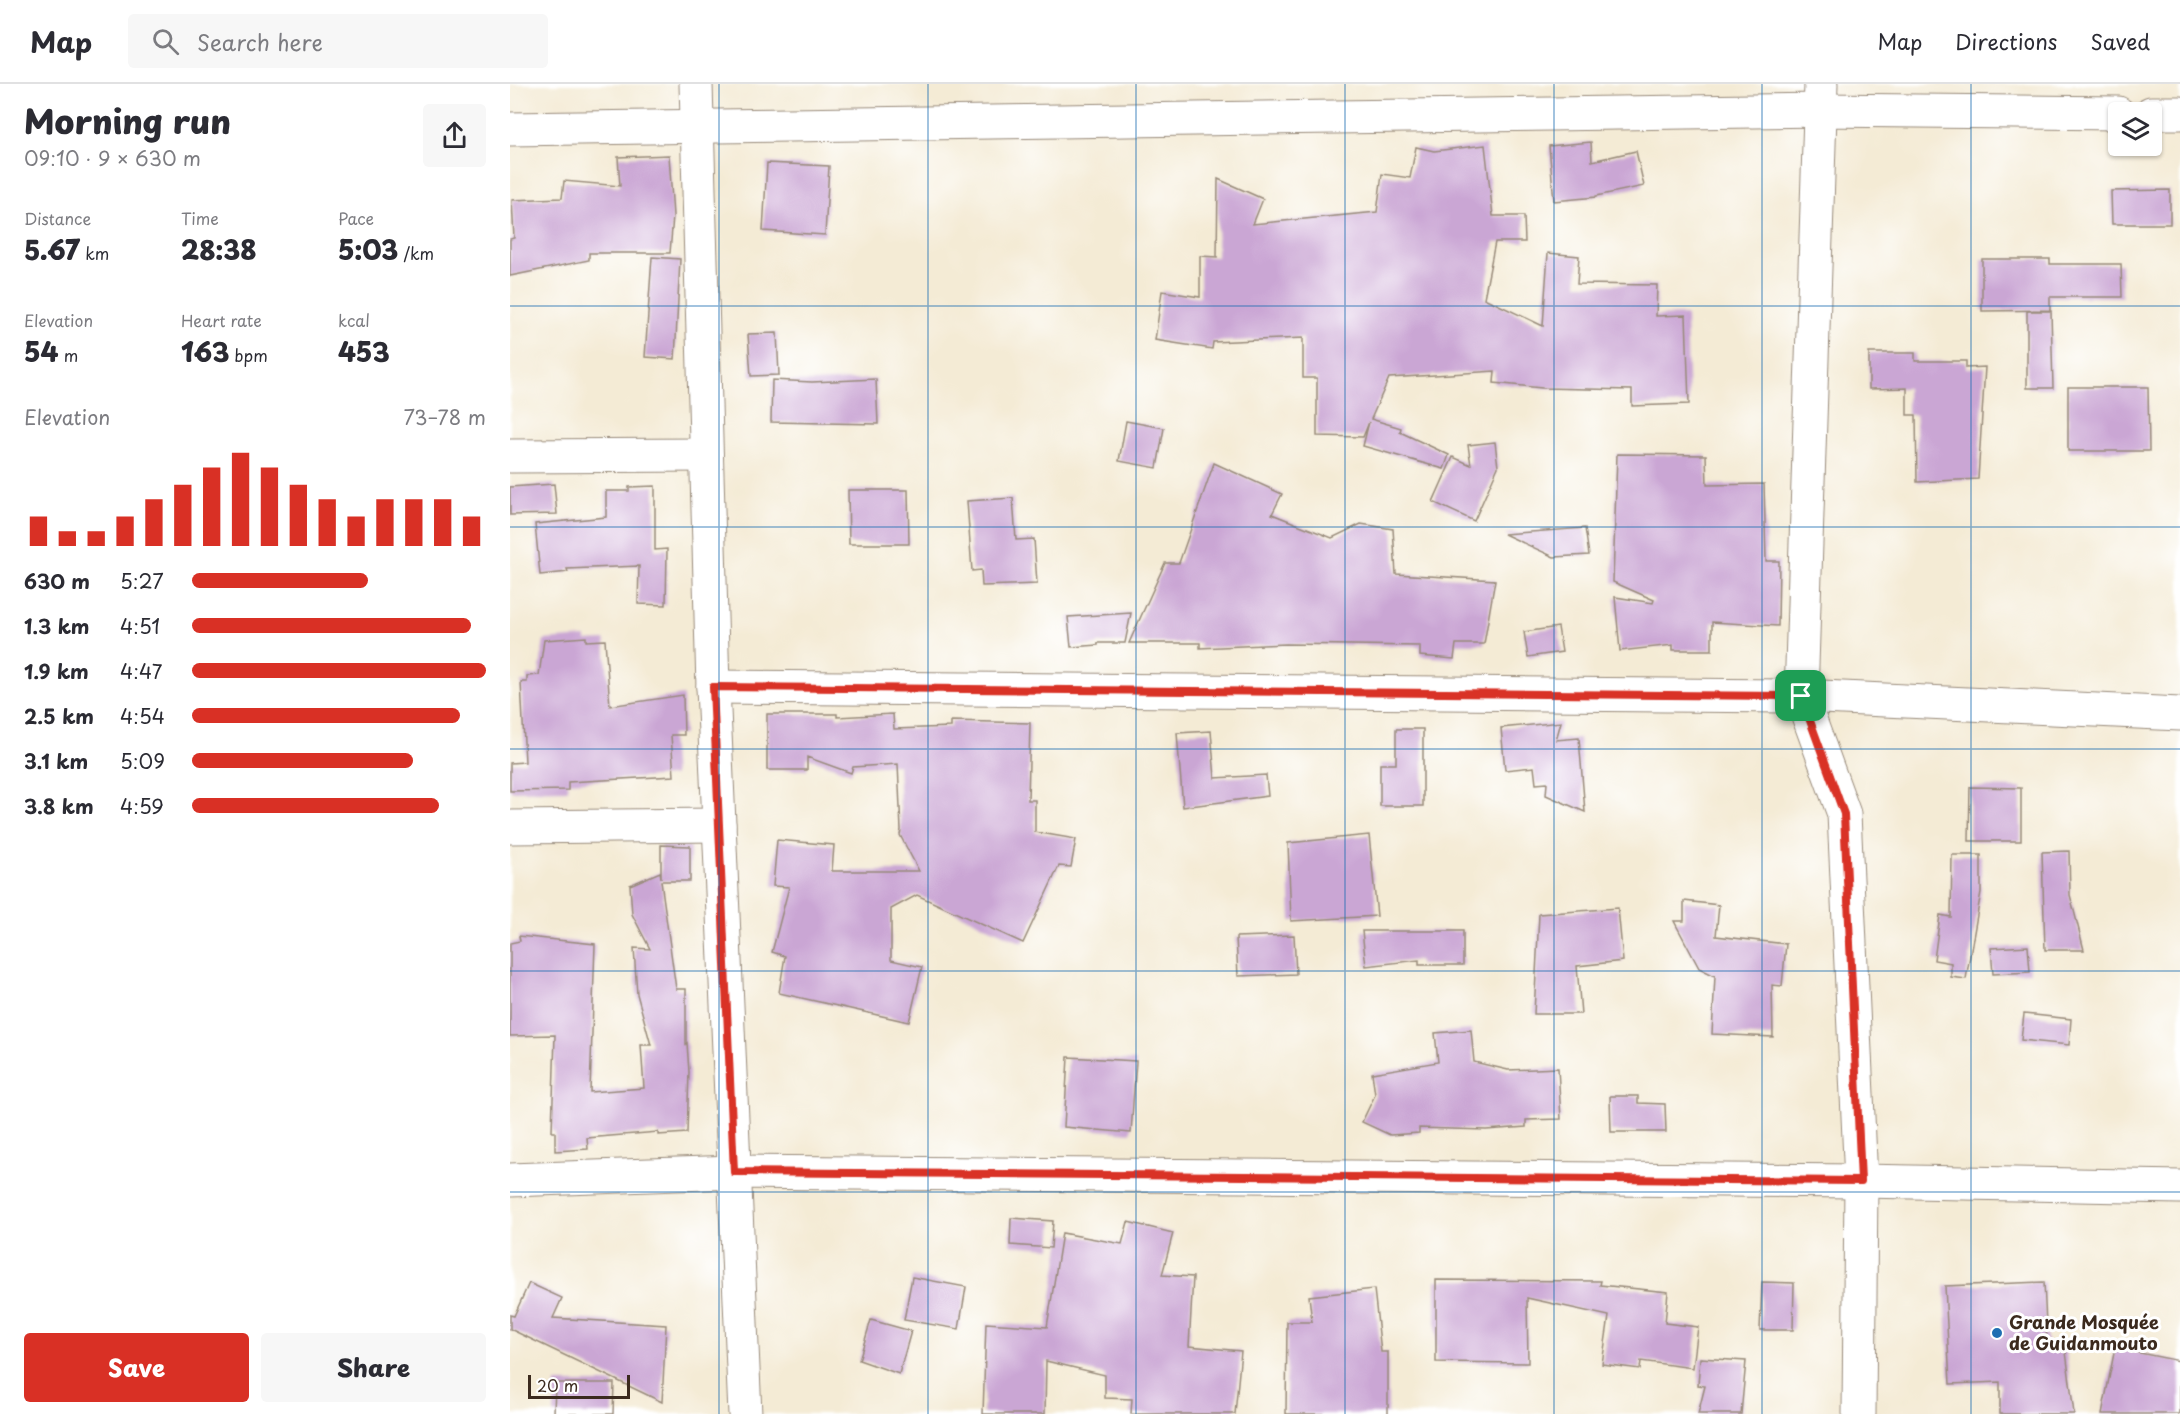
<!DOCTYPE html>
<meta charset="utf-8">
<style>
:root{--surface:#fff;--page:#f7f7f7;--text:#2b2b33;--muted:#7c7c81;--line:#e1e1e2;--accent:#d93025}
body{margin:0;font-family:"Playpen Sans",sans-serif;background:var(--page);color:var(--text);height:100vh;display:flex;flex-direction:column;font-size:22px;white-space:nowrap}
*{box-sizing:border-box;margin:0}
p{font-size:20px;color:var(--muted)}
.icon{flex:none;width:33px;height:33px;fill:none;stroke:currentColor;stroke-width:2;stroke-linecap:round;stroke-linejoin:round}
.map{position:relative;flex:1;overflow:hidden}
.sheet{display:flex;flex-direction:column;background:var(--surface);width:510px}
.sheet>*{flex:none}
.fabs{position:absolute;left:1598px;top:18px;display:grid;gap:12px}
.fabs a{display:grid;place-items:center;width:54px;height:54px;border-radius:6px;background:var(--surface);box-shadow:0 2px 4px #0004;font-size:30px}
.scale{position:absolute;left:18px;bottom:15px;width:102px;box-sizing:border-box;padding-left:6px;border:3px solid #3b2a1e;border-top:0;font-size:16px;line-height:21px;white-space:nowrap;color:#3b2a1e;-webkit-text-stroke:4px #fff;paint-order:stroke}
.pin{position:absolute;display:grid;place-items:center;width:51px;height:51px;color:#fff;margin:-26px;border-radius:12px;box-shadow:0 3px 9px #0006}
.round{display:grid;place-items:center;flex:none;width:63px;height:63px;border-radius:6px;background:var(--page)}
.overview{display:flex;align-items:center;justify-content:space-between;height:102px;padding:0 24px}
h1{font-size:33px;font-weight:800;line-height:45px}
.stats{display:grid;grid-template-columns:repeat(3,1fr);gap:9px;height:102px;padding:6px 24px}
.stats div{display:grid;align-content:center}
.stats b{font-size:26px;font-weight:800}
.stats small{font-size:16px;font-weight:400}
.stats p{font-size:16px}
.chart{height:168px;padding:12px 24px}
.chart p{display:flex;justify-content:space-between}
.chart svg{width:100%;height:108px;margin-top:6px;stroke:var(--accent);stroke-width:6}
.primary-button{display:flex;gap:12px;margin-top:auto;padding:12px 24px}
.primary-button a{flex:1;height:69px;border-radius:6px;background:var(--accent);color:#fff;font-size:24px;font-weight:800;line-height:69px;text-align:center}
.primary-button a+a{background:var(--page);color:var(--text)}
ul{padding:0 24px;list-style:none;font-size:20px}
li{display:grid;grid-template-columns:96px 72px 1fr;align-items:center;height:45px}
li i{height:15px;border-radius:8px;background:var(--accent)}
header{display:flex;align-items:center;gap:36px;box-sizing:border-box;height:84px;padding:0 30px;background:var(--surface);border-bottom:2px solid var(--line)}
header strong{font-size:28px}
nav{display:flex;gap:33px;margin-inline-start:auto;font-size:21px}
.search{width:420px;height:54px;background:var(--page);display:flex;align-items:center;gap:15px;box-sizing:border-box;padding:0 21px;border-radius:6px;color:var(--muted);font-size:22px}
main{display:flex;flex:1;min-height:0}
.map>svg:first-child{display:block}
</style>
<header>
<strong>Map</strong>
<div class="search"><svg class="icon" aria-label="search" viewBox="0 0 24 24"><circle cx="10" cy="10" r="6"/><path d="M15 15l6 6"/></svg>Search here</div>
<nav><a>Map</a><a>Directions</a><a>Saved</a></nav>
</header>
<main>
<section class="sheet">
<div class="overview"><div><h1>Morning run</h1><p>09:10 · 9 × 630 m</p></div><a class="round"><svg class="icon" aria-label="share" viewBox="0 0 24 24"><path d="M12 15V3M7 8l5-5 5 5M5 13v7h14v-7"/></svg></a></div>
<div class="stats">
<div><p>Distance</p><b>5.67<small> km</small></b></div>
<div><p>Time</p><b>28:38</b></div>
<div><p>Pace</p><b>5:03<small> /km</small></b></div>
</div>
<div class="stats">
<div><p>Elevation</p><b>54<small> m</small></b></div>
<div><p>Heart rate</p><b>163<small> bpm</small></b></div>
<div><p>kcal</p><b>453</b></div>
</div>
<div class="chart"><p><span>Elevation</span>73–78 m</p>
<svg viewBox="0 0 160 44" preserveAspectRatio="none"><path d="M5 44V32M15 44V38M25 44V38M35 44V32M45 44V25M55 44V19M65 44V12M75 44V6M85 44V12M95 44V19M105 44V25M115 44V32M125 44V25M135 44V25M145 44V25M155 44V32"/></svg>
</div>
<ul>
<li><b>630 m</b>5:27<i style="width:60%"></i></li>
<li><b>1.3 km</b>4:51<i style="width:95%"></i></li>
<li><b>1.9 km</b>4:47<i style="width:100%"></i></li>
<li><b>2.5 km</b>4:54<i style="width:91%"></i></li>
<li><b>3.1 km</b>5:09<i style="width:75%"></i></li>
<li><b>3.8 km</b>4:59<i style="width:84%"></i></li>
</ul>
<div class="primary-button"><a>Save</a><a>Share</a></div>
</section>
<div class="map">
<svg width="1670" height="1330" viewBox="0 0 1670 1330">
<rect width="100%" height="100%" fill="#fff"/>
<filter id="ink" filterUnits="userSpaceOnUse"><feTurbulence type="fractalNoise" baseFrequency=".0167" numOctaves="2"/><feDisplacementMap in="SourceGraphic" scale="12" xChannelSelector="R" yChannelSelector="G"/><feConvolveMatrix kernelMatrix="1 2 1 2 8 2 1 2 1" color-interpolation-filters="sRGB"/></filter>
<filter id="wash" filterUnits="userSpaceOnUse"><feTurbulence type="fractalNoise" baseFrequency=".008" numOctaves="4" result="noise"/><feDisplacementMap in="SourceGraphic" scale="24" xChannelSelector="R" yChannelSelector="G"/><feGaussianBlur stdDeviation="1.35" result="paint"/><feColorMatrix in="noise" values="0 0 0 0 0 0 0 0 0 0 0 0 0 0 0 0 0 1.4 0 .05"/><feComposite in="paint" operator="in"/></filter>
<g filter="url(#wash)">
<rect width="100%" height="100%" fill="#f4ebd5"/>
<g id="blocks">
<g fill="#caa6d4">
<path d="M1081,58l1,19 44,-10 8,35 -48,10v1l-42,4 -5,-55z"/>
<path d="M975,61l8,71h31l1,26h-30l-11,56 59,28 5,-73 31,3 -2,28 80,1 -1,31 30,-1 3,89 -57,2v-16l-90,-2 -48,-5 1,-12 -106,7 -18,41 30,9 -1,4 49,23 -5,14 -81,-23 6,-24 -6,15 -46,-1v-58h-14v-40l-90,4 -1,7 -57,-9 7,-49 38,6v-41l17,1 1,-78 45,20 -10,25 124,-12 5,-38 28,4 6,-31 18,4z"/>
<path d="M159,71l4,61 -3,37h-81v7l-79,16v-37l4,-1 -2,-38 50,-2 2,-17 56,5 -2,-29z"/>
<path d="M257,79l62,3 -4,69 -62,-4z"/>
<path d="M1660,106v34h-58l-1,-33z"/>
<path d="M142,173l28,2 -5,100 -30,-2z"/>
<path d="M1472,175h68v5h71l1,33h-72v13l-68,1z"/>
<path d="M1517,227h24l2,77h-26z"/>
<path d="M267,249l2,42 -28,1 -3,-42z"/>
<path d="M1359,269h46v8h51v7l19,-1 -7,112 -61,3 -1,-67h-9v-27l-38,1z"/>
<path d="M366,295l2,45 -107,-2 1,-42 40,2z"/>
<path d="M1558,303h80l1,64h-81z"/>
<path d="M616,337l38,7 -7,40 -38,-7z"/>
<path d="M985,358l3,25 -24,54 -41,-19 20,-45 18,8 -3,-20z"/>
<path d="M1107,370l89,1 1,30 57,-1 2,77h13l-1,65 -66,-4v28h-39v-5l-53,6 -5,-54 38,6 1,-3 -41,-18z"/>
<path d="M704,379l68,31 -10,20 60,24 29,-14 32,5 3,45 99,6 -11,64h-28l-2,15 -34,-3v-10l-134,-2 -86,4v-5h-71l36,-80h14z"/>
<path d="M44,400l3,30 -47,1v-28z"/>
<path d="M145,402v64l12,-1 -1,56 -28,-1 1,-38 -72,3 1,3 -28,3 -5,-51 71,-7v-26h23v-4z"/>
<path d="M338,406h60l1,54h-60z"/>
<path d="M503,414l3,42 18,-1 3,45 -55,2 -1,-16 -9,1 -5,-70z"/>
<path d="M1075,444l4,27 -35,2 -50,-23z"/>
<path d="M621,529l-6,30h-27v2l-27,2 -3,-30z"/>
<path d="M1048,543l4,25 -34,5 -4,-25z"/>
<path d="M76,553v4l19,-1 5,66 73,-11 1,40h-13l3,41 -106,6v8l-58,1v-28l15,-1 -4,-80h6v-6l12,-1 5,-35z"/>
<path d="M257,630h70v3l56,-3 1,15 57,-2v-6l79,2 -2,77h7v32l41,7 -5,28 -12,-1 -36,77 -106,-48 -26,14v51l31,7 -13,55 -130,-29 6,-37 -13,-4 17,-65 -16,-1 4,-46 57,5 -2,26h87l-19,-36 1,-5 -3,-66 -45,3 -2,6 -44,-16v13h-40z"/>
<path d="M1051,638l-5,18 23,-2 6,74 -39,-17 1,-12 -11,1 -2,-17 -29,3 -4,-42z"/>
<path d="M886,645h27v77h-43v-42h16z"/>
<path d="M701,647l4,47 51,-3 2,21 -85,11 -6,-74z"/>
<path d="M1460,703l51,1v53h-52z"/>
<path d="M859,751l8,81 -86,5 -3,-78z"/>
<path d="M151,761l29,1v35h-29l15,108h10v55l1,-1 2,29 -2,61 -29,2v-3l-71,6 1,11 -33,2v-19h-3l3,-97 -45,1v-93l10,-2 -1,-5 76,8 -5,148 54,-4 -3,-43h10l-14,-51 -3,-46 16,1 -18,-35 -2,-29 30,-13 1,6z"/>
<path d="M1559,767l1,44 14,55h-39l-3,-98z"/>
<path d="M1442,771h29v37l-15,87 -15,-2v-14l-17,-3 6,-45 11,2z"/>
<path d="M1174,817l35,4 -3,31 70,8 -4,42 -10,-1 1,52 -61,-3 3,-58 -16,-8 -25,-47h10z"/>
<path d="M1108,824l5,53 -46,5 4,48h-47l5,-100z"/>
<path d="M852,847h101v34h-44v-5l-53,6z"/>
<path d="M784,851l2,39 -58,2 -2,-39z"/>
<path d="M1518,862l2,26 -37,2 -2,-26z"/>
<path d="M1514,930l47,5 -2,26 -48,-5z"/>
<path d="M961,946l3,32 34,8 50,-2 3,51 -35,1v7l-40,3 -67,-2v5l-29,2 -28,-13 13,-27 -3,-22 66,-11 -3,-29z"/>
<path d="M558,973l68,4 -5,72 -67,-6z"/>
<path d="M1100,1012h28v7l27,1 1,28h-55z"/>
<path d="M501,1134l42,3 -2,27 -41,-3z"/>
<path d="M618,1138l45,11 -11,42 31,2 -4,69 52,5 -6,63h-104l1,-15 -27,-1v-23l-59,-14 -1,53h-62l3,-91 61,4 15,-94 60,11z"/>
<path d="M402,1193l54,10 -7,42 -55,-9z"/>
<path d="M926,1196l165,1 -1,4 68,7 -3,31 33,4 -5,41 -52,-7 -1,8 -38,-5 7,-48 -82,-18 1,65 -92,-1z"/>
<path d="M1252,1198l32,1 -1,47h-33z"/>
<path d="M1534,1198l3,64 18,-2 9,70h-74v-32l-50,2 -5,-98z"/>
<path d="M19,1199l33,15 -9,20 113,7 -4,77 -152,-73v-14l4,1z"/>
<path d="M864,1205l7,63h7v62h-102l1,-92h25l-3,-26z"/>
<path d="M361,1236l40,11 -12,43 -40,-14z"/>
<path d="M1605,1264l65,13v53h-78z"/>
<path d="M1190,1274l46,3 -5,53h-43l7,-28 -7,-1z"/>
<path d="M45,1299h59l-1,31h-59z"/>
</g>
</g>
</g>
<g filter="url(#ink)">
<use href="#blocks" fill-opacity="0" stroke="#988a7a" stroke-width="1.5"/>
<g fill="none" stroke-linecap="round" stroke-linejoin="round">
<defs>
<g id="minor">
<path d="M186,0l17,603 32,727"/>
<path d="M1311,0l-20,612 43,118 17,367 -2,233"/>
<path d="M1641,29h29"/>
<path d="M0,45l1311,-19 297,3"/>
<path d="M0,372l196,-1"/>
<path d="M203,603l1088,9 379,18"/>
<path d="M0,743l209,-2"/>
<path d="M0,1096l224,-8 1127,9 319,6"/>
</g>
</defs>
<use href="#minor" stroke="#988a7a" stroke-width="35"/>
<use href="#minor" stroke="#fff" stroke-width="33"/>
</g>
</g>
<g fill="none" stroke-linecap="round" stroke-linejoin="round" filter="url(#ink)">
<defs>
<path id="route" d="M203,603l1088,9 43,118 17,367 -1127,-9z"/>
</defs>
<use href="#route" stroke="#fff" stroke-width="12"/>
<use href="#route" stroke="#d93025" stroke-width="8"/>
</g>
<path fill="none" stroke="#1f6fb2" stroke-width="1.5" stroke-opacity="0.55" d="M209,0v1330M418,0v1330M626,0v1330M835,0v1330M1044,0v1330M1252,0v1330M1461,0v1330M0,222h1670M0,443h1670M0,665h1670M0,887h1670M0,1108h1670"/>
<circle fill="#1f6fb2" stroke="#fff" stroke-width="2" cx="1487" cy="1249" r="6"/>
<g text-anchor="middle" stroke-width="6" stroke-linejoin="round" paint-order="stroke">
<g font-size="18" font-weight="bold" fill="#3b2a1e" stroke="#fff" text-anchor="start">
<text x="1499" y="1245">Grande Mosquée<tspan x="1499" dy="21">de Guidanmouto</tspan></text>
</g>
</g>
</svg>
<div class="fabs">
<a><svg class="icon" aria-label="layers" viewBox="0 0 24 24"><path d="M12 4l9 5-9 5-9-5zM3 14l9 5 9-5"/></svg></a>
</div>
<div class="scale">20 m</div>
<div class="pin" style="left:1291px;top:612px;background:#1e9e55"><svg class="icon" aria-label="arrive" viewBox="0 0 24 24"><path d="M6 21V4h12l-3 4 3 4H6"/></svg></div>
</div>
</main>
